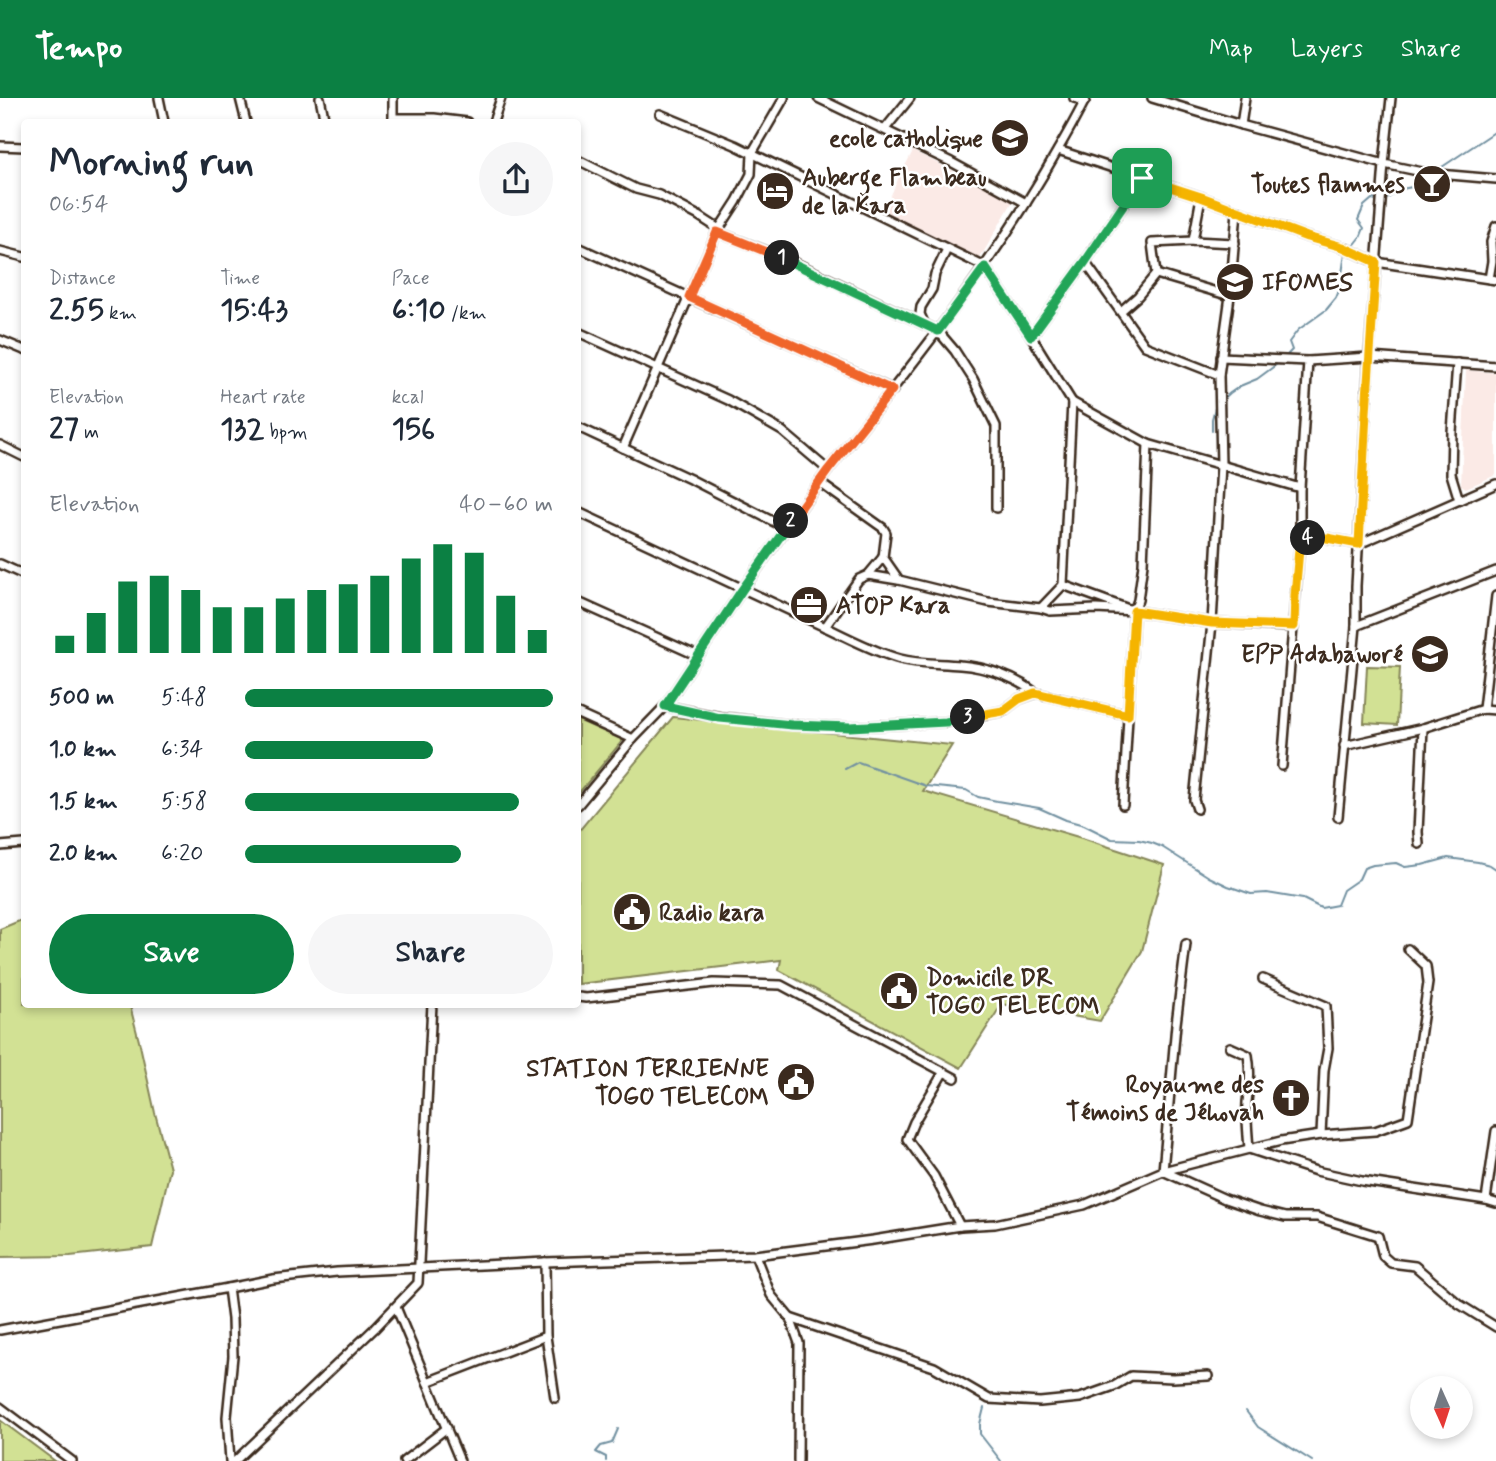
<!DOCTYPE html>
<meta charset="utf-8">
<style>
:root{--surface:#fff;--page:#f6f6f7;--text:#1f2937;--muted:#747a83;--accent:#0b8043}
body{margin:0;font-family:Mynerve,sans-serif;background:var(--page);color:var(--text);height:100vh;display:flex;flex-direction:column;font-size:26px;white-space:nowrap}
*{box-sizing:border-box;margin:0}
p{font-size:23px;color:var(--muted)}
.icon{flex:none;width:38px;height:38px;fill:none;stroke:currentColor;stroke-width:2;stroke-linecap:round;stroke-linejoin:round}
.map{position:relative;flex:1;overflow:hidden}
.panel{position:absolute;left:21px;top:21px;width:560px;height:889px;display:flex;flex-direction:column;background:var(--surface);border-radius:7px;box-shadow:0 4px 10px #0003}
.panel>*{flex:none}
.needle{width:46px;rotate:177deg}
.buttons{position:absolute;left:1410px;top:1278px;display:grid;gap:14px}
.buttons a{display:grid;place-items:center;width:63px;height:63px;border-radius:50%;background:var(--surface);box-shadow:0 4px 10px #0003;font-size:35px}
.pin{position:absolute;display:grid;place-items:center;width:60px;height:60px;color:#fff;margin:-30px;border-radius:14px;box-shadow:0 4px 10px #0006}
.km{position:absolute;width:35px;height:35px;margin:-18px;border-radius:50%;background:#222;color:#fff;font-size:19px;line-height:35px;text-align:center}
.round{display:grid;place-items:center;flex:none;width:74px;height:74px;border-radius:37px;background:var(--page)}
.head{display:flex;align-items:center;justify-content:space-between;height:119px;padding:0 28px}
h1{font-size:38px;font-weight:800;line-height:52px}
.metrics{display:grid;grid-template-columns:repeat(3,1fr);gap:10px;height:119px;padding:7px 28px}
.metrics div{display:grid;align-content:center}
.metrics b{font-size:30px;font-weight:800}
.metrics small{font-size:19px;font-weight:400}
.metrics p{font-size:19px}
.chart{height:196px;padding:14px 28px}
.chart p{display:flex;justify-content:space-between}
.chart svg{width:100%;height:126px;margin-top:7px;stroke:var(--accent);stroke-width:6}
.primary-button{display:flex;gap:14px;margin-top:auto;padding:14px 28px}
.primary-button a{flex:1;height:80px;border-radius:42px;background:var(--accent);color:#fff;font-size:28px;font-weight:800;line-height:80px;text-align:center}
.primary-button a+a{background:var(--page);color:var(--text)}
ul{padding:0 28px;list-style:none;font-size:23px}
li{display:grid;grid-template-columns:112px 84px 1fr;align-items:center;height:52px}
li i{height:18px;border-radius:9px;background:var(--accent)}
header{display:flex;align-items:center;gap:42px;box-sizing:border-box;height:98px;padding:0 35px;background:var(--accent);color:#fff}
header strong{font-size:33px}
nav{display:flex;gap:38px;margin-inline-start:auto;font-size:24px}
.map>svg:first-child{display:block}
</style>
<header>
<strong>Tempo</strong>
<nav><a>Map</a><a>Layers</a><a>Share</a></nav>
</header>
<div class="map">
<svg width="1496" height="1363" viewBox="0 0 1496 1363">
<rect width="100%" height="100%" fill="#fff"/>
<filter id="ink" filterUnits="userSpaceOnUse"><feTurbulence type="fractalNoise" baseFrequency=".0143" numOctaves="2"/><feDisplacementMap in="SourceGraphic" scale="14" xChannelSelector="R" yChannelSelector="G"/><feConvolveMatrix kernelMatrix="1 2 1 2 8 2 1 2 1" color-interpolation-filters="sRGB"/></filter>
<g filter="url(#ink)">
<g fill="#fbeae6">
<path d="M913,53l100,50 -34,59 -95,-49 15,-34z"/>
<path d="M1466,272l30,3v102l-30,13 -5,-3z"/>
</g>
<g fill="#d2e194" stroke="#868659" stroke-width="2">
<path d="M1367,568l33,1 -3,58 -33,-2z"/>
<path d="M673,619l279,28 -29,46 162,48 79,26 -22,86 -42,70 -98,-17 -41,64 -182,-98 2,-10 -203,24v-152z"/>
<path d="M578,622l45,20 -45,54z"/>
<path d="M24,821v85h102l4,2 10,39 15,68 15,56 -18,78 -82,9 -70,1v-328z"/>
<path d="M0,1322l55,41h-55z"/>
</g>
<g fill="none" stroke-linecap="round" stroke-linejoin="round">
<g stroke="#7291a1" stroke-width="2">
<path d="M1436,73l60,-40"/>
<path d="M1385,102l17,-11 15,-3 12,-10"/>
<path d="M1352,150l8,-10 4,-10 -6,-8 6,-14 8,-7 8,2"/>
<path d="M1286,258l6,-6 -3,-8 9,-12 28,-20 10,-12 4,-10 5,-35 3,-2"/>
<path d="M1221,303l9,-8 10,-7 17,-7 23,-17"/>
<path d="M1212,333v-12l4,-15"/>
<path d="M845,671l13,-7 68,24 40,4 12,7 19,4 42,7 27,12 18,5 28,14 27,1 13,3 10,4 47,30 19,9 23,8 16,-1 36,6 18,9 16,-3 6,-15 16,-11 5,-11 9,-3 23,-2 9,4 17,-2 26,-7 30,4 12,3 6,4"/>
<path d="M984,1310l-4,16v10l21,27"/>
<path d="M1246,1313l12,16 54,34"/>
<path d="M606,1363v-4l-10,-5 5,-6 11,-3 6,-14"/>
</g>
<defs>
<g id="minor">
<path d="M159,0l5,24"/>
<path d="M240,0l6,24"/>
<path d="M320,0l5,24"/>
<path d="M393,0v24"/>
<path d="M818,0l133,64 75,41"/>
<path d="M1074,0l11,3"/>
<path d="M1152,0l89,27 143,39 43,9 69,6"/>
<path d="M660,16l75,31 250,122 46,69 41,66 -9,183"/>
<path d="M393,20h41l33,4"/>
<path d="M493,24l8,-24"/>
<path d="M1241,27l4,-27"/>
<path d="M885,31l25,-31"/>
<path d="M0,48l24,1"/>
<path d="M1058,52l143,47 106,40 36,10 33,15 120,18"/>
<path d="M578,62l58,29 23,6 40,21 20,13"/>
<path d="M717,134l70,27 151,72 17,20 18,28 23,47v82"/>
<path d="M1193,143l8,-44"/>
<path d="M578,149l315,143"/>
<path d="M0,153l24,6"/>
<path d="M1085,164l60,84 74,29"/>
<path d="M1156,176l74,22"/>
<path d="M1489,181l3,-18 -1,-19 5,-16"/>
<path d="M1121,213l17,-15 18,-22 -4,-31 41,-2 42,2"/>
<path d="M925,227l-5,-11 1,-7 11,-18 3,-15 12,-25"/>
<path d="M578,234l150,68 54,31 46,39"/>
<path d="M1031,238l54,-74 57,-84"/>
<path d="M0,242l24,10"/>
<path d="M1221,259l87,4 61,-4 127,9"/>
<path d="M1457,265l-5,69 -1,42 8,26"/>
<path d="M1072,304l76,42 73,21 -2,-90 11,-79 7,-85"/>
<path d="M578,329l114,53 94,48"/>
<path d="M0,347l24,12"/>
<path d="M623,350l94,-216 20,-31 14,-27 1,-21 32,-55"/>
<path d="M820,385l63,45 3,5 -3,24 16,23 89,22 53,6 22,-23 71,26"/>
<path d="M578,414l247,115 34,-48 9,-4 15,-18"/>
<path d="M1300,440h27l32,6 137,-60"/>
<path d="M0,466l24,11"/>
<path d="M868,477l30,5"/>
<path d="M578,504l120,54"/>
<path d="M1041,510l9,3 46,-2 38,2 78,12 82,4"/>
<path d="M1356,528l140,-55"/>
<path d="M825,529c24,11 49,25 75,32 19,5 40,4 60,6 26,2 55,12 76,28"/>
<path d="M665,608l55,11 72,8 58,2 96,-5 57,-11 16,-12 17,-6 92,22"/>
<path d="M1483,611l13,-113"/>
<path d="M578,616l55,25"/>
<path d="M1344,648l79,-18 60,-19 13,1"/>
<path d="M1282,668l18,-228v-50l8,-127"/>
<path d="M578,707l55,-66 32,-33 77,-116 86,-120c76,-94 152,-189 214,-293 15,-26 31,-52 44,-79"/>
<path d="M1123,707l11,-194 4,-11 5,-36 5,-120"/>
<path d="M1197,711l-3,-9 18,-177 9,-158 79,23"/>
<path d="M1338,719l18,-191v-40l13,-229 15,-193 7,-66"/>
<path d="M1419,746l-1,-12 5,-104"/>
<path d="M0,748l24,-2"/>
<path d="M1186,846l-10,80 -13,147 62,28 35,12 25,6h32l61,19 5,20 8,7 24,3 44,38 37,23"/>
<path d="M1263,881l63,27 2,42 -4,22 -3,65"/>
<path d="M578,899l8,1 128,-15 67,2 174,93"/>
<path d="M1230,949l18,8c3,17 1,31 -1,47 -1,16 1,32 2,47l32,-8 40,-6 54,-4 33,-12 20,-136 -2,-17 -18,-17"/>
<path d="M943,975l-29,49 -7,17 27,37 26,50"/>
<path d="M1486,1102l10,-69"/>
<path d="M755,1157l16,40 19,23 9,25 -1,118"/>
<path d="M545,1164l1,74 9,62"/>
<path d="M228,1190l4,31 1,37 -6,61 3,44"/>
<path d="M396,1209l64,154"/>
<path d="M790,1220l144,49 55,32 51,3 40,-4 34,-12 17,-10 42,2 35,-2"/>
<path d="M0,1232l228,-42 45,-9 64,-7 208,-10 210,-7 118,-15 87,-14 35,-2 89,-19 79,-34 86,-22 67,22 46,10 124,19 10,3"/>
<path d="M427,1284l119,-46"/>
<path d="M0,1309l72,54"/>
<path d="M235,1363l139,-132 44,-46 14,-279"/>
<path d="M404,1363l43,-33"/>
</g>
</defs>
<use href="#minor" stroke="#3b2a1e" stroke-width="12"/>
<use href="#minor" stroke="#fff" stroke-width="7"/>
</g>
</g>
<g fill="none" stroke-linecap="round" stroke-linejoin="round" filter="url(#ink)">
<defs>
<path id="split-1" d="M782,160l156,73 47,-64 46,69 54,-74 57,-84"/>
<path id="split-2" d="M782,160l-65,-26 -28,65 203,93 -64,80 -37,51"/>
<path id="split-3" d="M791,423l-49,69 -77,116 55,12 72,7 58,2 96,-5 22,-5"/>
<path id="split-4" d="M968,619l35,-6 16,-12 16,-6 93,22 6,-104 78,12 82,3 1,-31 5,-57h8"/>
<path id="split-5" d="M1142,80l59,19 106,40 36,10 33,15 -10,151 -7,131 -32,-6h-19"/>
</defs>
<use href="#split-1" stroke="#fff" stroke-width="14"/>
<use href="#split-2" stroke="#fff" stroke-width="14"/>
<use href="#split-3" stroke="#fff" stroke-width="14"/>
<use href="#split-4" stroke="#fff" stroke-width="14"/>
<use href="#split-5" stroke="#fff" stroke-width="14"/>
<use href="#split-1" stroke="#22a559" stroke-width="9"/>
<use href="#split-2" stroke="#f0652b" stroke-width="9"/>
<use href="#split-3" stroke="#22a559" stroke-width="9"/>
<use href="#split-4" stroke="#f5b400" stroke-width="9"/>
<use href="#split-5" stroke="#f5b400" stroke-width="9"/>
</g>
<defs>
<symbol id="school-disc" viewBox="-11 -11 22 22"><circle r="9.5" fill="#3b2a1e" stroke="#fff"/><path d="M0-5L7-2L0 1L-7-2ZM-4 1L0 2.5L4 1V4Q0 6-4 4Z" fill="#fff"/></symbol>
<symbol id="bar-disc" viewBox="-11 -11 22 22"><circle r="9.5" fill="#3b2a1e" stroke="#fff"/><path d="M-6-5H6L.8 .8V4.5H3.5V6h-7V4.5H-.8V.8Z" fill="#fff"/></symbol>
<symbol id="hotel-disc" viewBox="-11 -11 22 22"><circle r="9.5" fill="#3b2a1e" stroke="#fff"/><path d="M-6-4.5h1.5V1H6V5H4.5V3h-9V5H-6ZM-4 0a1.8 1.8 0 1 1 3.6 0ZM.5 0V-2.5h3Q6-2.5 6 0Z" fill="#fff"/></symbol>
<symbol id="office-disc" viewBox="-11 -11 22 22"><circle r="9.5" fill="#3b2a1e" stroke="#fff"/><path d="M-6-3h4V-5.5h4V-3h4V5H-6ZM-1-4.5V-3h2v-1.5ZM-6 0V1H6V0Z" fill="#fff"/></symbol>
<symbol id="civic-disc" viewBox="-11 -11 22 22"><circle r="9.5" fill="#3b2a1e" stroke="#fff"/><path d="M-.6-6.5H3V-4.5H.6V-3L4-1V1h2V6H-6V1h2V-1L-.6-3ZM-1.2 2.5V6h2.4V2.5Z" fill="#fff"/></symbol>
<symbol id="church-disc" viewBox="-11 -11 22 22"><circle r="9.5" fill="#3b2a1e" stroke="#fff"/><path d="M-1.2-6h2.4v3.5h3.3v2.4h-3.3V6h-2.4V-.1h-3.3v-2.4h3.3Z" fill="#fff"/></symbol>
</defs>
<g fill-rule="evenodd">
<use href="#school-disc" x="988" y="18" width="44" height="44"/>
<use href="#bar-disc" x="1410" y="64" width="44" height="44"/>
<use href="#hotel-disc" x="753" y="71" width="44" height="44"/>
<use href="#school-disc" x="1213" y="162" width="44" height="44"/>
<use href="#office-disc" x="787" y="485" width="44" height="44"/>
<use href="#school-disc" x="1408" y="534" width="44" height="44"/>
<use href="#civic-disc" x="610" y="792" width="44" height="44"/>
<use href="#civic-disc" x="877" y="871" width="44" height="44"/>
<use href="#civic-disc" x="774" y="962" width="44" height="44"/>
<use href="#church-disc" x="1269" y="978" width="44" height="44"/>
</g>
<g text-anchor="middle" stroke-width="5" stroke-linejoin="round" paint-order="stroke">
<g font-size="24" font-weight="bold" fill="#3b2a1e" stroke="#fff" text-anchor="end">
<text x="983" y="48">ecole catholique</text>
<text x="802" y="87" text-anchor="start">Auberge Flambeau<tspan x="802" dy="28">de la Kara</tspan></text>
<text x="1405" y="94">Toutes flammes</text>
<text x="1262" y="192" text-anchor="start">IFOMES</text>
<text x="836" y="515" text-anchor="start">ATOP Kara</text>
<text x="1403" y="564">EPP Adabaworé</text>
<text x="659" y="822" text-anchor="start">Radio kara</text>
<text x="926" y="887" text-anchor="start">Domicile DR<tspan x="926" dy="28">TOGO TELECOM</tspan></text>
<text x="769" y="978">STATION TERRIENNE<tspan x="769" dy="28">TOGO TELECOM</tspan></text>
<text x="1264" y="994">Royaume des<tspan x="1264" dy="28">Témoins de Jéhovah</tspan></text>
</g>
</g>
</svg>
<div class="buttons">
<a><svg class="needle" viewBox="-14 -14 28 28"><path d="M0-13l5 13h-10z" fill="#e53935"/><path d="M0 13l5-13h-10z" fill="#747a83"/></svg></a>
</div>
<div class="pin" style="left:1142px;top:80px;background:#1e9e55"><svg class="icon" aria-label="arrive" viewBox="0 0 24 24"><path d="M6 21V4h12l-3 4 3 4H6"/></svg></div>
<b class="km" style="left:782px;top:160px">1</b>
<b class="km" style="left:791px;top:423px">2</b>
<b class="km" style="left:968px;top:619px">3</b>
<b class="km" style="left:1308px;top:440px">4</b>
<section class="panel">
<div class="head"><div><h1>Morning run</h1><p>06:54</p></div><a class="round"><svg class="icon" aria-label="share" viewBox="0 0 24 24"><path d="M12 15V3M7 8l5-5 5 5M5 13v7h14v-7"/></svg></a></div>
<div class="metrics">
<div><p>Distance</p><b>2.55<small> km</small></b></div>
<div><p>Time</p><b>15:43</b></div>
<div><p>Pace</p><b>6:10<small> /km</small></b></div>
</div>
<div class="metrics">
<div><p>Elevation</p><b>27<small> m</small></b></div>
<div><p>Heart rate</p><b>132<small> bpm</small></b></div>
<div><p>kcal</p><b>156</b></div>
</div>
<div class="chart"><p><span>Elevation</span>40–60 m</p>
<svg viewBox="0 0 160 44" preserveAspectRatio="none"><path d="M5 44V38M15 44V30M25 44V19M35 44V17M45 44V22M55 44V28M65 44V28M75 44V25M85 44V22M95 44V20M105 44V17M115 44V11M125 44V6M135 44V9M145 44V24M155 44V36"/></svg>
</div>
<ul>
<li><b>500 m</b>5:48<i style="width:100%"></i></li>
<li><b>1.0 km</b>6:34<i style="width:61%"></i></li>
<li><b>1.5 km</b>5:58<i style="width:89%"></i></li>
<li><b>2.0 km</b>6:20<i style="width:70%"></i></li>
</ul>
<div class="primary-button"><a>Save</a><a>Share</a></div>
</section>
</div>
